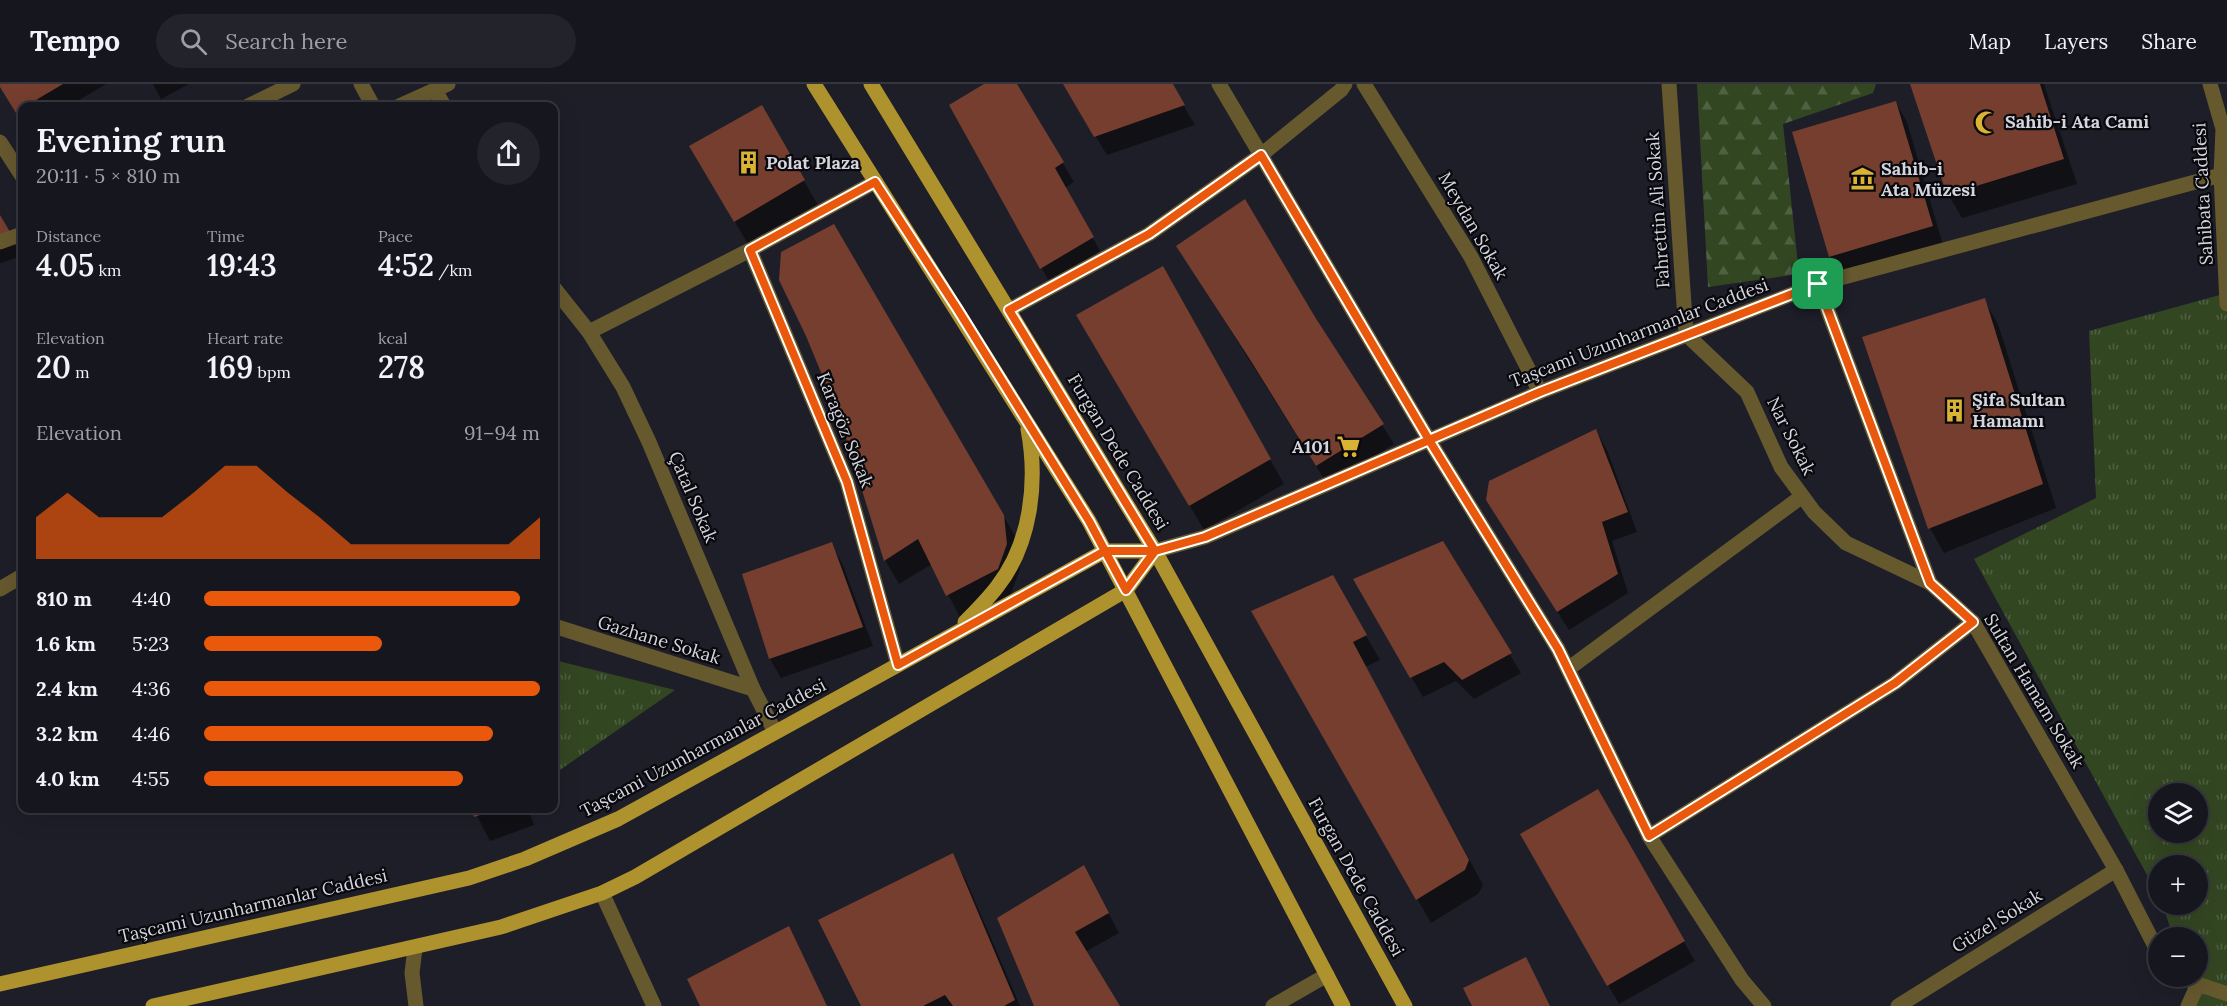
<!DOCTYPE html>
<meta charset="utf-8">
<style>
:root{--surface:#16161f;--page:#23232c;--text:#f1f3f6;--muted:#9e9fa4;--line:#35353d;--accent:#ea580c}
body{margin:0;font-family:Lora,serif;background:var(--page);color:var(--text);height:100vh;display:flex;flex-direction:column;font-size:22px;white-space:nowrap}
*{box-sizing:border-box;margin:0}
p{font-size:20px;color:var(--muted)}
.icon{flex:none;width:33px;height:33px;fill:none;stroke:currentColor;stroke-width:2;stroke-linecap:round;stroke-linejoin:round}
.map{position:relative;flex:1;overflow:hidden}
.details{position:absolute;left:18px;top:18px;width:540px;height:711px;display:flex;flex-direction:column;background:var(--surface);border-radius:12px;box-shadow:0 6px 24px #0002,0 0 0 2px var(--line)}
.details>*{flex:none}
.fabs{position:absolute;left:2148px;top:699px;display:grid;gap:12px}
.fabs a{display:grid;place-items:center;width:60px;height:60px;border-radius:50%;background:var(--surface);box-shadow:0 6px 24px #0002,0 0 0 2px var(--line);font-size:30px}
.pin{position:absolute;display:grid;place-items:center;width:51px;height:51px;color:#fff;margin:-26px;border-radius:12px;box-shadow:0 3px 9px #0006}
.round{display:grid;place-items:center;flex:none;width:63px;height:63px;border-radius:32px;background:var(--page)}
.overview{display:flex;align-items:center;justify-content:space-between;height:102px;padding:0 18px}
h1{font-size:33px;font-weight:600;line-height:45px}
.stats{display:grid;grid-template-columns:repeat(3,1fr);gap:9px;height:102px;padding:6px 18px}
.stats div{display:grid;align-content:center}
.stats b{font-size:30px;font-weight:600}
.stats small{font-size:16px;font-weight:400}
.stats p{font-size:16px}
.chart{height:168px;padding:12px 18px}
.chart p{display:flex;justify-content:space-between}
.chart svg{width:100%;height:108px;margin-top:6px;fill:var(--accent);opacity:.7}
ul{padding:0 18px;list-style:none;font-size:20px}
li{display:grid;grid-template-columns:96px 72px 1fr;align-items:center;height:45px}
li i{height:15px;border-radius:8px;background:var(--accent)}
header{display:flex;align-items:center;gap:36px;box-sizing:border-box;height:84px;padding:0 30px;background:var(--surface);border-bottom:2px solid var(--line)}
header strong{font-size:28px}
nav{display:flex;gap:33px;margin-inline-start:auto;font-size:21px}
.search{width:420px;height:54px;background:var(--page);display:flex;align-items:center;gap:15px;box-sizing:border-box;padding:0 21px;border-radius:33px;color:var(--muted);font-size:22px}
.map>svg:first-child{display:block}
</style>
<header>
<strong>Tempo</strong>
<div class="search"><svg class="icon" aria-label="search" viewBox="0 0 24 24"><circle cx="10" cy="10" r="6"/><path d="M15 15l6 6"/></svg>Search here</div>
<nav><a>Map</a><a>Layers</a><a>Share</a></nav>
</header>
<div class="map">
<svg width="2227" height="922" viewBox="0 0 2227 922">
<defs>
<pattern id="grass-tufts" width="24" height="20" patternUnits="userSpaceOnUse" patternTransform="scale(1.5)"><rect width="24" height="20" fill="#334622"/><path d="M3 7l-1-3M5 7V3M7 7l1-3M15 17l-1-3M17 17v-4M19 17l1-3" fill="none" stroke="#506042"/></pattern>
<pattern id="forest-firs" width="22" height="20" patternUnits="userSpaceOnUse" patternTransform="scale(1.5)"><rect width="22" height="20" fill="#334622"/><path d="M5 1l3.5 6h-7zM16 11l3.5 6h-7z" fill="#506042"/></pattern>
</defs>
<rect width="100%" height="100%" fill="#1e1e29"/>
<g fill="url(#grass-tufts)" fill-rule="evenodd">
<path d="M2227,209v713h-34l-9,-29 14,-1v-38l-25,-1 -10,-32 35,-1v-38h-40v29l-184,-336 122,-61 -7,-167zM2158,710h40v38h-40z"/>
<path d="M554,576l121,30 -118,82 -3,-14z"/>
</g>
<path fill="url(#forest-firs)" d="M1697,0h179l-3,9 -90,31 16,150 -91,13z"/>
<g fill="#0007">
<path d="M0,0h106l-37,22h-47v17z"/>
<path d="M153,0h36l-28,15z"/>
<path d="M987,0h29l58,98 -9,6 35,63 -51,30 -45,-81z"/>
<path d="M1064,0h107l24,41 -88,30z"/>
<path d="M1912,0h132l33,100 -115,34 -14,-24z"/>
<path d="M1896,19l11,19 36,123 -102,31 -11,-20z"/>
<path d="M761,23l61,105 -69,41 -61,-106z"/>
<path d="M0,134l22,38 -22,7z"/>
<path d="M834,142l184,315 2,28 -9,25 -50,25 -29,-55 -33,20 -14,-24z"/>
<path d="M1178,163l136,71 80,126 -66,41z"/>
<path d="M1162,184l122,216 -80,46 -126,-215z"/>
<path d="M1984,216l14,24 58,184 -112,45 -14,-25z"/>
<path d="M1596,347l11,19 30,82 -25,9 16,52 -59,37 -70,-110z"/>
<path d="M1442,459l79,130 -47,26 -18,-18 -33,16 -68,-117z"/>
<path d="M831,460l11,19 31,83 -92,32 -11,-19 -26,-84z"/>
<path d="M1332,493l48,83 -15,7 118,218 -5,9 -47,29 -178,-311z"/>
<path d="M1597,708l98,169 -76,43 -97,-169z"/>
<path d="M473,724h55l6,17 -44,16z"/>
<path d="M952,771l14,25 54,126h-157z"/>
<path d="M1094,802l25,47 -34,19 33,54h-82z"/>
</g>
<g fill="#753e2e">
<path d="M0,0h63l-37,22h-4v3l-6,4 -16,-26z"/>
<path d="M984,0h33l47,78 -9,6 39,69 -54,32 -91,-164z"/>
<path d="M1063,0h110l12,21 -91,32z"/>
<path d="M1910,0h130l24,75 -117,36z"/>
<path d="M1896,17l37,125 -104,31 -37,-125z"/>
<path d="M762,21l43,75 -71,42 -45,-76z"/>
<path d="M1245,115l70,118 69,107 -68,42 -67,-108 -73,-112z"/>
<path d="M0,131l13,22 -13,3z"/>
<path d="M834,140l170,291 3,29 -9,25 -52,27 -28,-57 -34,22 -45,-145 -33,-80 -27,-56 2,-28z"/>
<path d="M1163,182l108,193 -82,47 -113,-191z"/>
<path d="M1985,214l58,186 -115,45 -66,-192z"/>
<path d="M1596,345l32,83 -26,10 16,52 -61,38 -71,-112 3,-19z"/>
<path d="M1443,457l69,112 -50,27 -18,-18 -34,16 -57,-99z"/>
<path d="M832,458l31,85 -94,32 -27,-85z"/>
<path d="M1333,491l34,60 -14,7 116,218 -4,10 -49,30 -165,-289z"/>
<path d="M1598,705l87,152 -78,45 -87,-152z"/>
<path d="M471,724h27v1l-24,8z"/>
<path d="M953,769l62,147 -11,6h-51l-8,-11 -22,11h-62l-43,-86z"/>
<path d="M1084,781l25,48 -34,19 45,74h-86l-37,-88z"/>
<path d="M789,842l38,80h-127l-13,-27z"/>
<path d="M1526,873l24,49h-78l-9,-18z"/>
</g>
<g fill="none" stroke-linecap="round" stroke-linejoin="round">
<g stroke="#66592e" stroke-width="15">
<path d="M361,0l12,22"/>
<path d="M1219,0l210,356 129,209 91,187 93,144 22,26"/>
<path d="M1364,0l107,173 69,135"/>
<path d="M1669,0l17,250 61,58 34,75 33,45 32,31 84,40"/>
<path d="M2210,0l13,45 -2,46 6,129"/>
<path d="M435,6l9,16"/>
<path d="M248,22l45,-22"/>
<path d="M399,22l49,-22"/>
<path d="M0,58l22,34"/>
<path d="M0,158l22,-8"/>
<path d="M750,166l97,232 51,183"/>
<path d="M1818,200l112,299 43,39 143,248 42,82"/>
<path d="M554,204l35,44 34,55 26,55 104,247 22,43"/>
<path d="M1009,226l140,-76 112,-79 80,-65 4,-6"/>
<path d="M589,248l161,-82 125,-68"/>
<path d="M1155,467l50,-14 335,-145 278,-108 403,-109"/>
<path d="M0,505l22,-13"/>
<path d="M554,542l199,63"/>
<path d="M1568,585l233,-172"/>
<path d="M1649,752l246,-153 78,-61"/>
<path d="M602,809l52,113"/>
<path d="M415,864l-3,25 4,33"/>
<path d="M2185,892l13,8 29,10"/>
<path d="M1273,922l54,-31"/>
<path d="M1898,922l218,-136"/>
<path d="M2188,922l10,-22"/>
</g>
<g stroke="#ae922d" stroke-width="15">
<path d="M814,0l275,437 254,485"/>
<path d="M871,0l284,467 250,455"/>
<path d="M965,538c11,-11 22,-22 32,-35 34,-43 41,-105 31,-158"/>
<path d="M0,900l469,-106 56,-19 93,-40 487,-268h50"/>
<path d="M153,922l348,-79 101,-34 33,-16 491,-287 29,-39"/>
</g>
</g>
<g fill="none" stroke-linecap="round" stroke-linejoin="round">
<defs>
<path id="route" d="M1818,200l-278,108 -335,145 -50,14h-50l-16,-30 -131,-211 -83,-128 -125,68 97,232 51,183 207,-114 21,39 29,-39 -146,-241 140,-76 112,-79 168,285 129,209 91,187 246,-153 78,-61 -43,-39 -112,-299"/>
</defs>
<use href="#route" stroke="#fff" stroke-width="12"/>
<use href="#route" stroke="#ea580c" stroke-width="8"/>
</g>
<defs>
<symbol id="mosque-bare" viewBox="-9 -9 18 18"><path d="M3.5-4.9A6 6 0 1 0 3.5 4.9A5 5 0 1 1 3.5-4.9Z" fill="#dab333" stroke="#08080d" stroke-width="2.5" paint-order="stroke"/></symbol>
<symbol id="building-bare" viewBox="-9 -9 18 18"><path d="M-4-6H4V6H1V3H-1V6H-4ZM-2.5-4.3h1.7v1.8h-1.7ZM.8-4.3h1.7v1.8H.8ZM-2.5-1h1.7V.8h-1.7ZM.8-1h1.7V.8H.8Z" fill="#dab333" stroke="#08080d" stroke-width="2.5" paint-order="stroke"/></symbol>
<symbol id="museum-bare" viewBox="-9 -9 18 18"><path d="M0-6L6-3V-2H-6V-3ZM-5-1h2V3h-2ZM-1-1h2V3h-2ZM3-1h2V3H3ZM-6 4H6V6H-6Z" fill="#dab333" stroke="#08080d" stroke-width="2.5" paint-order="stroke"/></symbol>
<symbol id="supermarket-bare" viewBox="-9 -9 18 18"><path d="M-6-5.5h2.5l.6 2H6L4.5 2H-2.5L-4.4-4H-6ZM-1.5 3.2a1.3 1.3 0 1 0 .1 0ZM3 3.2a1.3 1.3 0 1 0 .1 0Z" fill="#dab333" stroke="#08080d" stroke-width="2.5" paint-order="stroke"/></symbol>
</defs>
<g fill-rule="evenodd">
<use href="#mosque-bare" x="1970" y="22" width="33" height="33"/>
<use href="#building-bare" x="732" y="62" width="33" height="33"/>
<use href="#museum-bare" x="1846" y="78" width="33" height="33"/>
<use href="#building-bare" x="1938" y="310" width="33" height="33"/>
<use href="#supermarket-bare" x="1332" y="346" width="33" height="33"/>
</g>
<g text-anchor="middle" stroke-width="4.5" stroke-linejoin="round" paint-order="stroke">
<g font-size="18" font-weight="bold" fill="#d4d5dd" stroke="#08080d" text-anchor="start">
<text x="2005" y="44">Sahib-i Ata Cami</text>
<text x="766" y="85">Polat Plaza</text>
<text x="1881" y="91">Sahib-i<tspan x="1881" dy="21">Ata Müzesi</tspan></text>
<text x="1972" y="322">Şifa Sultan<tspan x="1972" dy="21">Hamamı</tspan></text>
<text x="1330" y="369" text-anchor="end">A101</text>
</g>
<g font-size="18" fill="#d4d5dd" stroke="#08080d">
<text transform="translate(2203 110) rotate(-93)" y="6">Sahibata Caddesi</text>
<text transform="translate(1658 126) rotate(-94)" y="6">Fahrettin Ali Sokak</text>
<text transform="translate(1473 142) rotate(60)" y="6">Meydan Sokak</text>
<text transform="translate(1639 249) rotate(-21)" y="6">Taşcami Uzunharmanlar Caddesi</text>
<text transform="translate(845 346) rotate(68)" y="6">Karagöz Sokak</text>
<text transform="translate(1791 352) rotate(63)" y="6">Nar Sokak</text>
<text transform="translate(1118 368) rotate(59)" y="6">Furgan Dede Caddesi</text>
<text transform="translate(693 413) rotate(67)" y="6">Çatal Sokak</text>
<text transform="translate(659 556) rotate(17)" y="6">Gazhane Sokak</text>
<text transform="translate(2034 607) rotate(59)" y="6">Sultan Hamam Sokak</text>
<text transform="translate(703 664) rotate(-28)" y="6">Taşcami Uzunharmanlar Caddesi</text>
<text transform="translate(1356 793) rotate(61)" y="6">Furgan Dede Caddesi</text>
<text transform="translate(253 822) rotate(-13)" y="6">Taşcami Uzunharmanlar Caddesi</text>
<text transform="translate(1997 837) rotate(-32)" y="6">Güzel Sokak</text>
</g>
</g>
</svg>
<div class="fabs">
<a><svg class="icon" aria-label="layers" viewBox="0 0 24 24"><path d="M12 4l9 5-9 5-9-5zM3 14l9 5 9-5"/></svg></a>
<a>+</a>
<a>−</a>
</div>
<div class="pin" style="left:1818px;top:200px;background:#1e9e55"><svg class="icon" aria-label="arrive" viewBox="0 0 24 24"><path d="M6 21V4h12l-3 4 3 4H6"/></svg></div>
<section class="details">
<div class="overview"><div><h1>Evening run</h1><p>20:11 · 5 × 810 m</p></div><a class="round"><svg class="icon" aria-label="share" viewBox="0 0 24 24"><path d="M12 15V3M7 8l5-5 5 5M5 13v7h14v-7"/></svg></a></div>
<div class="stats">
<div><p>Distance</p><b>4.05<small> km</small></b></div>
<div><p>Time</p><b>19:43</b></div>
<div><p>Pace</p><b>4:52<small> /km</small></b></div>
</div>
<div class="stats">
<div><p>Elevation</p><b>20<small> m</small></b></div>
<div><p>Heart rate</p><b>169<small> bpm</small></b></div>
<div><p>kcal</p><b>278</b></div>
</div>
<div class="chart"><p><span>Elevation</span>91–94 m</p>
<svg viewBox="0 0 160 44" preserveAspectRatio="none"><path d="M0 44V27L10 17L20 27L30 27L40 27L50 17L60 6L70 6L80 17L90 27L100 38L110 38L120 38L130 38L140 38L150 38L160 27V44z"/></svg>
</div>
<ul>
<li><b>810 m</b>4:40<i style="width:94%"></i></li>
<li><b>1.6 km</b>5:23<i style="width:53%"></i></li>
<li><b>2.4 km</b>4:36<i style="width:100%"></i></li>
<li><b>3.2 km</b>4:46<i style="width:86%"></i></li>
<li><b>4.0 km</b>4:55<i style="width:77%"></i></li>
</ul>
</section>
</div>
